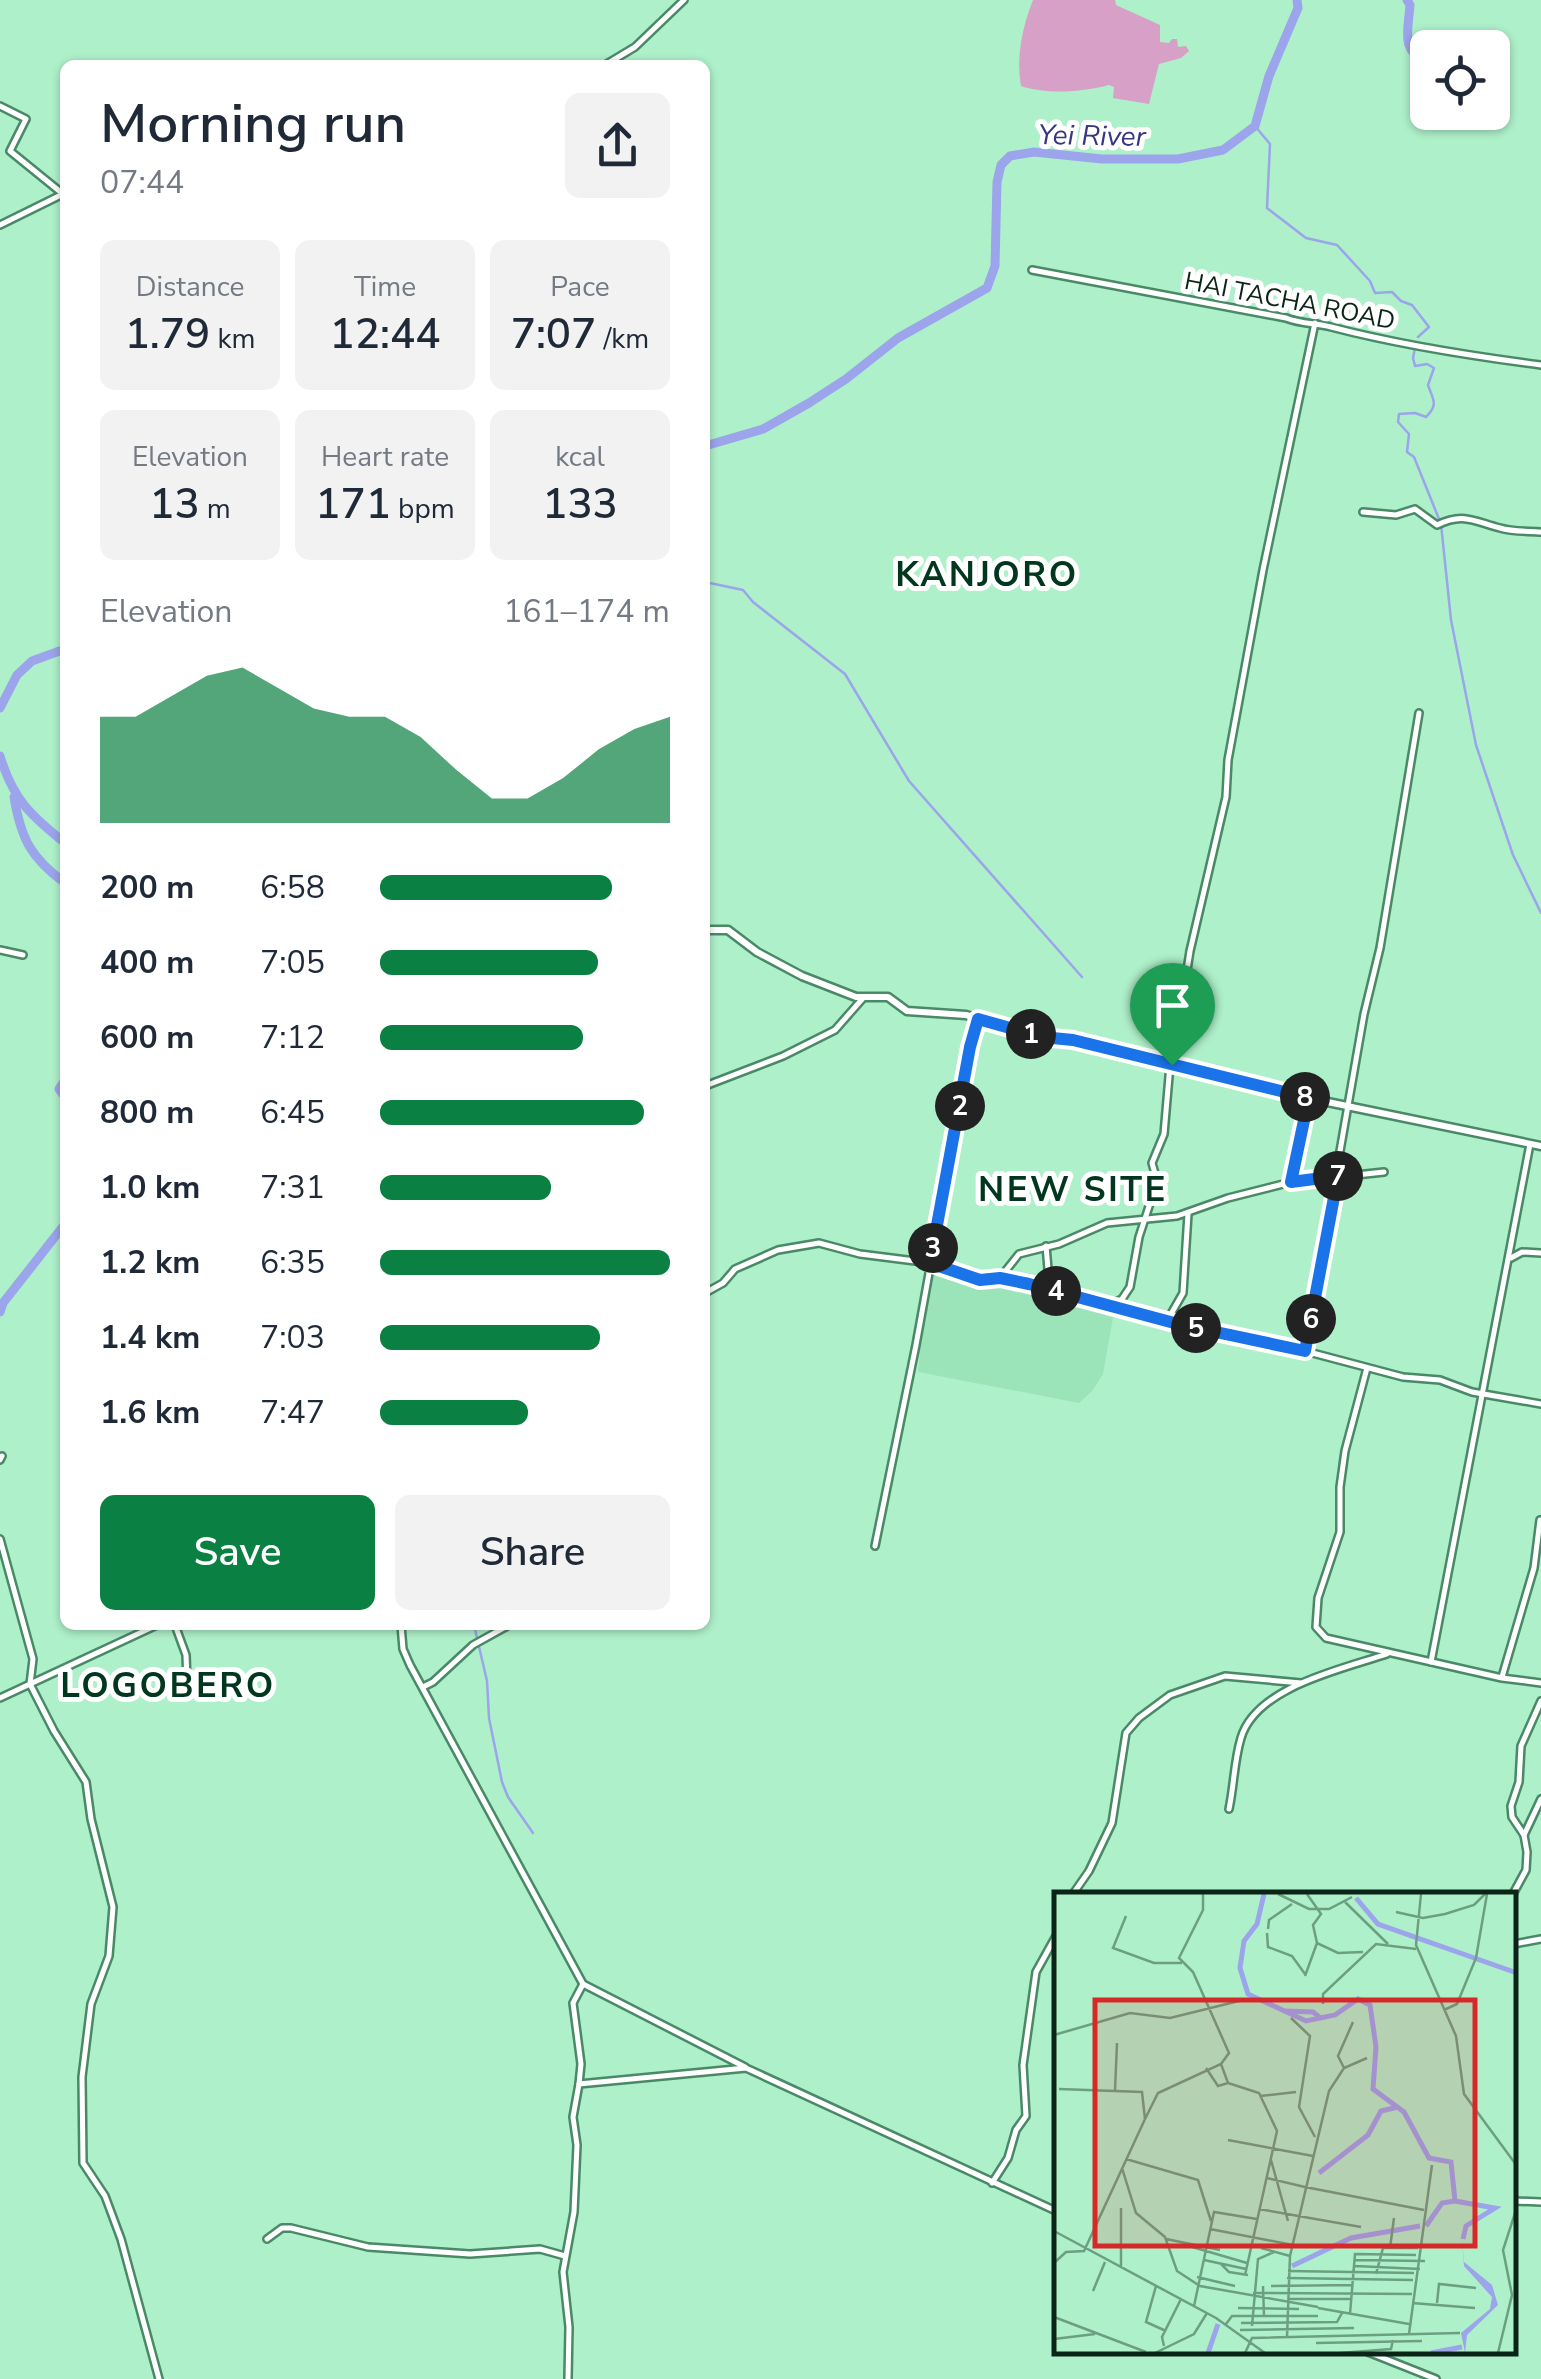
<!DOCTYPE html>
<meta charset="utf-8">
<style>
:root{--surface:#fff;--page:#f2f2f3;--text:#1f2937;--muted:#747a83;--accent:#0b8043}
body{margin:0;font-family:"Nunito Sans",sans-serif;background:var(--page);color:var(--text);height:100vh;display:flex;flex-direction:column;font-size:38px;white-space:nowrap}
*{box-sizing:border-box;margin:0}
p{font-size:32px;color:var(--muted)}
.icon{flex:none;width:55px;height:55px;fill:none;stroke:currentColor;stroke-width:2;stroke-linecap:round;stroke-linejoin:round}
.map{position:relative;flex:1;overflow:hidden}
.details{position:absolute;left:60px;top:60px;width:650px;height:1570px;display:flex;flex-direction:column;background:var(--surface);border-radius:15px;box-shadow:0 2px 8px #0004}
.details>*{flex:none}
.buttons{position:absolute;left:1410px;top:30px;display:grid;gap:20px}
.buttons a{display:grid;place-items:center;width:100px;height:100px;border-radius:15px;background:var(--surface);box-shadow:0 2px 8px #0004;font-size:50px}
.pin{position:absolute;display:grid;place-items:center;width:85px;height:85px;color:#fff;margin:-102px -42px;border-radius:50% 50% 50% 0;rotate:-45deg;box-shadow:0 0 10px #0007}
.pin .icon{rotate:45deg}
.km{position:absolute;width:50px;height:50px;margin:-25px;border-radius:50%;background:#222;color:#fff;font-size:28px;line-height:50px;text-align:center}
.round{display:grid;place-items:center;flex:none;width:105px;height:105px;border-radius:15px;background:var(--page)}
.headline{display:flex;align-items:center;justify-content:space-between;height:170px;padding:0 40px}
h1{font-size:55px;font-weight:600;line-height:75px}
.stats{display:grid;grid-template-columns:repeat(3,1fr);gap:15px;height:170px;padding:10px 40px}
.stats div{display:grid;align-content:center;border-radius:15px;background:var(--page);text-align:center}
.stats b{font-size:42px;font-weight:600}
.stats small{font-size:28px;font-weight:400}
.stats p{font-size:28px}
.chart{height:280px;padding:20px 40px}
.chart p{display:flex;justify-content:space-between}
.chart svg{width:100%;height:180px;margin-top:10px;fill:var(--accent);opacity:.7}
.action{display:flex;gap:20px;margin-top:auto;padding:20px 40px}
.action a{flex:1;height:115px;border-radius:15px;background:var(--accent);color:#fff;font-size:40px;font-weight:600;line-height:115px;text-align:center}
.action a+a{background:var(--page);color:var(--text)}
ul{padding:0 40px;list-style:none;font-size:32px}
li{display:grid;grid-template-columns:160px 120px 1fr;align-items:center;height:75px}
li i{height:25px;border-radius:12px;background:var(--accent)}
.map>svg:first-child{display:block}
</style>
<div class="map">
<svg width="1541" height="2379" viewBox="0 0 1541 2379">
<rect width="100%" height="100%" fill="#aef0c9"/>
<path fill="#9be4ba" d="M934,1269l42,15 79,11 59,17 -11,62 -11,17 -13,12 -161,-31 6,-66z"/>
<path fill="#d7a0c6" d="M1033,0h82l1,5 44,20v17l9,1 3,-4h5l1,8 8,-1 3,5 -8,7 -22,6 -10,40 -36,-6 1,-11 -5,-2c-27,7 -61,10 -88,1 -5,-29 1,-58 12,-86z"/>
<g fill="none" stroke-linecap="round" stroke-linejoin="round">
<g stroke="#9ca4eb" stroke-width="2.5">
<path d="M1255,126l15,18 -3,64 39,30 31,7 33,36 5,12 17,-1 9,9 11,4 17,22 -11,10"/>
<path d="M1415,348l-2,10 2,8 12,-2 7,4 -6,17c5,15 11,19 -2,32l-11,-4 -16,1 -1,8 11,12 -2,18 7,5 27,67 10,96 25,125 37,110 28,58"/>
<path d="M705,582l38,8 10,12 92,72 64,107 173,196"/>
<path d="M474,1625l13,56 2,37 13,64 6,15 25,36"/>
</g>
<g stroke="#9ca4eb" stroke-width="9">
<path d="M1407,0l3,5c-2,28 -10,44 18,60"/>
<path d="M705,446l58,-17 46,-26 37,-24 52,-41 89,-50 8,-22 2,-84 4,-17 9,-9 24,-4 68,7h76l45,-9 32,-24 14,-50 29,-68 -1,-8"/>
<path d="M0,708l17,-33 15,-14 33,-12"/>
<path d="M0,756c13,43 30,59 65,87"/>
<path d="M14,797c7,42 17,61 51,86"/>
<path d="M65,1080l-6,9 6,8"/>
<path d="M65,1153v20"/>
<path d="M0,1312l3,-9 62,-79"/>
</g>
<defs>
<g id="minor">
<path d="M605,65l30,-18 49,-47"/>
<path d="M0,106l26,13 -16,32 53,43"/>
<path d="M0,225l65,-32"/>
<path d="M1032,270l254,48c15,6 29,5 45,9 69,18 140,29 210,38"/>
<path d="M1363,512l33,3 19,-6 22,16c26,-13 36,-4 63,3 13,4 27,3 41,4"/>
<path d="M0,950l23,5"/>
<path d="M1172,1065l18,-114 36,-154 2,-37 35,-190 52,-247"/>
<path d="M705,1086l78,-30 52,-26 29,-33"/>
<path d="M1291,1182l15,-71 7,-12"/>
<path d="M1511,1258l11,-6 19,1"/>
<path d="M1000,1278l19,-24 40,-10 48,-21 70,-7 51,-18 63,-16 93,-10"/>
<path d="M1045,1288l3,-19 -2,-23"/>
<path d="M705,1293l18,-10 12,-14 43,-19 41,-7 41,11 71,9 49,17 20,-2 29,6 149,40 127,27 98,26 37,3 32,12 69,12"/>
<path d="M1110,1305l12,-6 8,-12 9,-50 15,-46 2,-14 -4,-14 12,-29 6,-69"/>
<path d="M1167,1321l16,-28 5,-79"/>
<path d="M1305,1351l59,-337 16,-66 39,-235"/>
<path d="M1367,1368l-22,83 -5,36v45l-22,66 -2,29 10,11 176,40 39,5"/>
<path d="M0,1460l2,-4"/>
<path d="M0,1539l33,120 -3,25 24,47 32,51 5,37 22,88 -4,49 -18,48 -9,73 1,86 22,33 16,43 38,140"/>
<path d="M875,1546l41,-201 54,-298 8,-27"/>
<path d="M175,1625l11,30 1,27"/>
<path d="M401,1625l2,24 7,16 173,319 162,83"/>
<path d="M1431,1662l99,-518"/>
<path d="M1502,1677l32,-109 6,-48"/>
<path d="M423,1687l10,-5 40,-37 36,-20"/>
<path d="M0,1698l157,-73"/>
<path d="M1229,1809c5,-23 5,-48 12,-71 15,-51 101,-69 146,-84"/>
<path d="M1524,1835l17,-36"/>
<path d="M1073,1894l16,-23 23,-48 14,-90 13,-15 31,-23 55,-19 76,7"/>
<path d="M1513,1894l13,-24 1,-18 -3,-17 -12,-18 -1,-11 8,-24 2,-36 20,-45"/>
<path d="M1514,1944l27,-5"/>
<path d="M579,2084l2,-20 -8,-61 10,-19"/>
<path d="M992,2183l16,-25 8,-28 10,-14 -3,-51 13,-93 20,-36"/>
<path d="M1514,2201l27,1"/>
<path d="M267,2239l15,-11h9l77,19 102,7 70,-5 25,7"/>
<path d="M1368,2352l68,27"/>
<path d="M568,2379l1,-52 -6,-55 11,-60 3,-67 -4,-28 6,-33 167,-16 310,143"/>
</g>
<path id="tertiary" d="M705,930h23l29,22 45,24 54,21h32l19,14 59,4 76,22 31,3 240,59 228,47"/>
</defs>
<use href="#minor" stroke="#4a8967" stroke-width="10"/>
<use href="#tertiary" stroke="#4a8967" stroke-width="11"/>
<use href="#minor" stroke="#fff" stroke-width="5"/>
<use href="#tertiary" stroke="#fff" stroke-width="6"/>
</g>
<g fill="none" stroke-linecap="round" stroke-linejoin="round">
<defs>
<path id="route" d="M978,1019l64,18 31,3 240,59 -7,12 -15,71 47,-6 -33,175 -127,-27 -149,-40 -29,-6 -20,2 -50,-17 40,-216z"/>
</defs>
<use href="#route" stroke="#fff" stroke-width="20"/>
<use href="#route" stroke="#1a73e8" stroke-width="12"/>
</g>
<g text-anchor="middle" stroke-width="10" stroke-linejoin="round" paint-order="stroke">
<g font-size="25" fill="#0a2517" stroke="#fff">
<text transform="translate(1290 300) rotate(11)" y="9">HAI TACHA ROAD</text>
</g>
<g font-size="28" font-style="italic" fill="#363586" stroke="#fff">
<text transform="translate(1092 135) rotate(1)" y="10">Yei River</text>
</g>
<g font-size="35" font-weight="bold" letter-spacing="2.5" fill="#01361f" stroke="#fff">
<text x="987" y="586">KANJORO</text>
<text x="1073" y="1201">NEW SITE</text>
<text x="168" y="1697">LOGOBERO</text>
</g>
</g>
<g transform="translate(1054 1892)">
<rect width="462" height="462" fill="#aef0c9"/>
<path d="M407,339l3,31 28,23 6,20 -31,30 -2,18 -4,-20 29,-24 2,-12 -28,-31z" fill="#9ca4eb"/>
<path fill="none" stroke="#9ca4eb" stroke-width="5" d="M210,2l-7,30 -13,17 -4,27 8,26 58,27 29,-6 23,-16 12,6 6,42 -3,42 31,23 25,46 22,4 4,39 40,7 -29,18 -3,13M302,6l22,26 139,49M231,119l28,1 9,7M265,281l49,-38 13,-24 17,-4M372,334l16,-23 13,-2M238,374l59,-28 69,-12M154,461l10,-29M377,461l31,-6"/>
<path fill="none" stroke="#6c9f82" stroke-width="2.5" d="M224,2l31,15h20l23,-12M253,2l14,20 -8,11 4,18M367,2l-5,51 40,91 8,58 53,72M291,10l43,42M342,20l27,6 22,-4 29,-9 11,-11M72,24l-13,32 41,15h28M214,37l1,-9 23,-16M213,41l1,14 24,9 13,18M251,84l12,-33 21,10 25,-1M269,112v-10l53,-50 40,5M390,118l13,-6 19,-46 11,-64M237,126l19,18 -11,71 16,30M0,143l76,-22 40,5 73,-18M167,172l7,19 31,10 18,38 -32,144M152,176l12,18 10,-3M290,176l-6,-12 15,-34M61,198l2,-47M206,204l36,-4M91,227l13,-26 63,-29 8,-11 -36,-81 -14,-14 24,-48v-16M174,248l85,16M72,267l72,21 13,41M217,268l17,61M68,276l14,45 29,24 12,34 23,15 118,21M213,286l38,9M251,295l119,23M67,316v59M205,317l102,18M156,337l83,16M0,339l162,87 49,35M112,347l54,11M128,352l65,19M207,356l29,8M336,356l4,-30M150,368l42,9M301,368l70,1M0,371l12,-11 18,-1 61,-132 -3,-27 -83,-3M167,372l8,8 19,3M301,374l65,3M234,379l126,2M322,382l7,-26h35M143,385l38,9M233,386l126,2M102,394l-10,36 20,9M209,394l1,30M217,394l82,-1M39,399l12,-29M199,401l159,1M234,407h63M358,411l63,5M383,411l2,-19 37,4M140,414l20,-94 43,7M184,416l61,1M264,416l91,16M296,422l5,-60 61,1M0,425l92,35M187,431l96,-1 5,-9M172,432l6,-8h86M198,434l6,-67 16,-7M186,438l114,-2M355,442l23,-169M233,445l3,-81 39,-165 15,-23 23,-10M0,447l41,-5M262,451l106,-2M110,454l-2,-9 19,-38M101,461l39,-19 13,-21M191,461l7,-15 208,-5M286,461l51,-4 2,-9M444,461l14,-58 -9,-45 14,-43"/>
<path fill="#d62828" fill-opacity="0.15" stroke="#d62828" stroke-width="5" d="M41,108h380v246h-380z"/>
<rect width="462" height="462" fill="none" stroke="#0a2517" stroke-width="5"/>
</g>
</svg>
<div class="buttons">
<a><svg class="icon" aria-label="locate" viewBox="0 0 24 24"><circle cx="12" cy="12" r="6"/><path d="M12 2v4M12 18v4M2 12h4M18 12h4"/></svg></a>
</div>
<div class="pin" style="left:1172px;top:1065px;background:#1e9e55"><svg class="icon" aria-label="arrive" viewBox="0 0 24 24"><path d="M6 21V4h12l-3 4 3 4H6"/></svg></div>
<b class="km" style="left:1031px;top:1034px">1</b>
<b class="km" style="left:960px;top:1106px">2</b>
<b class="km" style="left:933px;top:1248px">3</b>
<b class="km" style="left:1056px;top:1291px">4</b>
<b class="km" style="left:1196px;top:1328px">5</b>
<b class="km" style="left:1311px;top:1319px">6</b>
<b class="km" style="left:1338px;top:1176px">7</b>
<b class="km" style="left:1305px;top:1097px">8</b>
<section class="details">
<div class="headline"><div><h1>Morning run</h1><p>07:44</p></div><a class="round"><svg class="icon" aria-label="share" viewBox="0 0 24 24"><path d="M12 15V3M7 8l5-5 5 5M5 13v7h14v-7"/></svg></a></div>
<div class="stats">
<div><p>Distance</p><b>1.79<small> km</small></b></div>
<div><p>Time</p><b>12:44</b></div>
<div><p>Pace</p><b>7:07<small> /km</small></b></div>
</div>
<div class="stats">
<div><p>Elevation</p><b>13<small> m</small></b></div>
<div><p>Heart rate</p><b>171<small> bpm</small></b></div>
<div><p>kcal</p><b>133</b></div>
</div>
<div class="chart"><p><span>Elevation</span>161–174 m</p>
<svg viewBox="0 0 160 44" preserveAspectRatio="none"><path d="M0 44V18L10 18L20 13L30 8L40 6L50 11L60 16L70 18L80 18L90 23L100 31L110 38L120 38L130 33L140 26L150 21L160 18V44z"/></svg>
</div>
<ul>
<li><b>200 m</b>6:58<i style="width:80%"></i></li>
<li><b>400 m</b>7:05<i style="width:75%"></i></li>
<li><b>600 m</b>7:12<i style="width:70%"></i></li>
<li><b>800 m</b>6:45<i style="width:91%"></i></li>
<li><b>1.0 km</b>7:31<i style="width:59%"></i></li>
<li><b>1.2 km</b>6:35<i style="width:100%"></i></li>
<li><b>1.4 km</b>7:03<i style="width:76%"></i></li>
<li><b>1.6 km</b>7:47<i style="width:51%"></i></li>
</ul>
<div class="action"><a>Save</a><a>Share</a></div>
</section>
</div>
